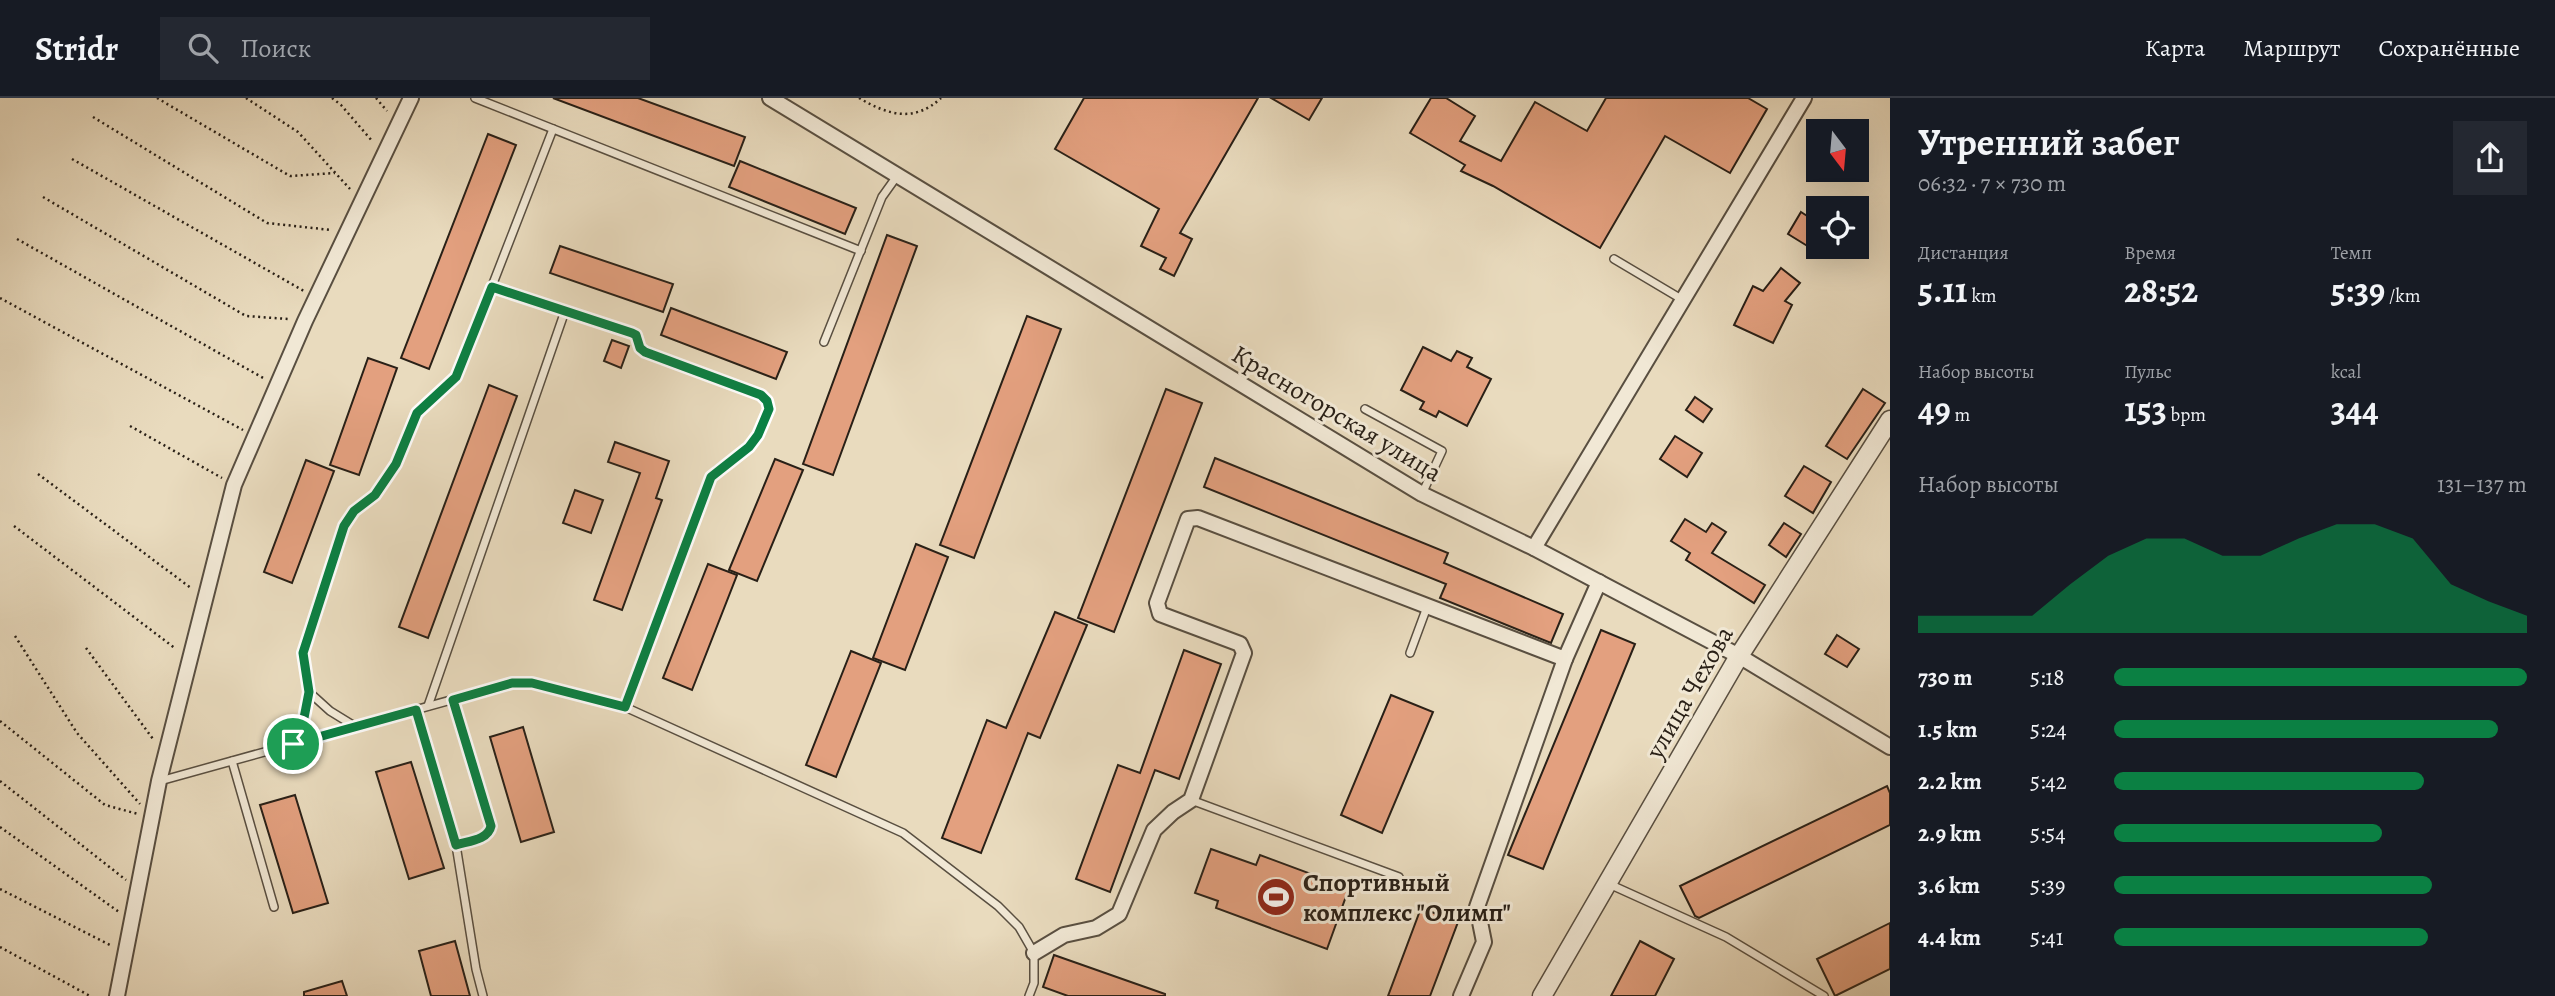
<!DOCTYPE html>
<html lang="ru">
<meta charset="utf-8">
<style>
:root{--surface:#171b24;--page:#242831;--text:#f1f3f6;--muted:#9ea1a6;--line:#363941;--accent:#0b8043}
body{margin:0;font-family:Alegreya,serif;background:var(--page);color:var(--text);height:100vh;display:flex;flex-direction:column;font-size:26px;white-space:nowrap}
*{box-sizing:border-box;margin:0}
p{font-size:23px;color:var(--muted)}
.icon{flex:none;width:38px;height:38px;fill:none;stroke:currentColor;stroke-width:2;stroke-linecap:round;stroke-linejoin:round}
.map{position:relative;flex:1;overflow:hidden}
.sheet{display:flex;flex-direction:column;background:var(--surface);width:665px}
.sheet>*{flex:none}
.needle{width:46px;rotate:164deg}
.fabs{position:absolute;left:1806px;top:21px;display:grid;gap:14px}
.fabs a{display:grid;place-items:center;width:63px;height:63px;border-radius:0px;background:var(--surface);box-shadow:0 7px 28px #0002;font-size:35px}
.pin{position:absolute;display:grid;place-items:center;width:60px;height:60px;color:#fff;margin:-30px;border:4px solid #fff;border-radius:50%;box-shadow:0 2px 7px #0007}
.round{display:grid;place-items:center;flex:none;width:74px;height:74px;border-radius:0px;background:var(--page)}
.overview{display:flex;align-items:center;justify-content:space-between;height:119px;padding:0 28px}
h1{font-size:38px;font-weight:600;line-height:52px}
.stats{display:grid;grid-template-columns:repeat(3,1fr);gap:10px;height:119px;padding:7px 28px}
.stats div{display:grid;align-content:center}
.stats b{font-size:35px;font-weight:600}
.stats small{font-size:19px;font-weight:400}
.stats p{font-size:19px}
.chart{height:196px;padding:14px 28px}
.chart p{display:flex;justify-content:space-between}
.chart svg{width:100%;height:126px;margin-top:7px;fill:var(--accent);opacity:.7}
ul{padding:0 28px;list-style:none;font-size:23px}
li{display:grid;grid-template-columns:112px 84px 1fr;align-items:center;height:52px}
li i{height:18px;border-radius:9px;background:var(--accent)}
header{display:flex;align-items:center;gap:42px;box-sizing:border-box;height:98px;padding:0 35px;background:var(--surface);border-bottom:2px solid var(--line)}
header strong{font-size:33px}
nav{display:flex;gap:38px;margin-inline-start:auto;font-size:24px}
.search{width:490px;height:63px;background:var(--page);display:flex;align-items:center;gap:18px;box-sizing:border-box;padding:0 24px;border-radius:0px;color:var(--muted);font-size:26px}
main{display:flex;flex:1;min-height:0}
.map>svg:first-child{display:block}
</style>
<header>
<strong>Stridr</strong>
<div class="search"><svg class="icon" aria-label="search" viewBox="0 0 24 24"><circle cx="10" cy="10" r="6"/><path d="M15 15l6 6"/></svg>Поиск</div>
<nav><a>Карта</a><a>Маршрут</a><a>Сохранённые</a></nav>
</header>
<main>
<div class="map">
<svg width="1890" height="898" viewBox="0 0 1890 898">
<rect width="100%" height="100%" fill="#e9dbbe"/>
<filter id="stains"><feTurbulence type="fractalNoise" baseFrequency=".00286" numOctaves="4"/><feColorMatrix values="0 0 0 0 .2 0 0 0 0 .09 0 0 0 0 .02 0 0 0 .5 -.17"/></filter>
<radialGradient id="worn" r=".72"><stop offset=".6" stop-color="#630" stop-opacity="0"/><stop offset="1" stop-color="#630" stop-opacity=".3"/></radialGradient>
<g fill="#e3a07f" stroke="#292017" stroke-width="2">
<path d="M553,0h85l107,39 -11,29z"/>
<path d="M1084,0h174l-78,135 12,6 -18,37 -14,-7 6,-11 -25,-12 18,-37 -104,-60z"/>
<path d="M1271,0h51l-13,22z"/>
<path d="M1431,0h15l29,18 -15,25 41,20 34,-59 52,29 19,-33h142l19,11 -37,64 -65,-37 -65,112 -107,-62 -32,-15 4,-6 -55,-32z"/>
<path d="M488,36l28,11 -87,224 -28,-11z"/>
<path d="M740,63l116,47 -11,26 -116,-47z"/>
<path d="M1801,114l17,11v10l-9,14 -21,-13z"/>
<path d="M887,137l30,11 -84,229 -30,-11z"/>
<path d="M560,148l113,38 -10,28 -113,-39z"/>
<path d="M1781,170l19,15 -15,18 7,4 -19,38 -39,-18 19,-39 10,5z"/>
<path d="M671,210l116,44 -11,27 -115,-44z"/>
<path d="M1027,218l34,13 -87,229 -34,-13z"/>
<path d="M612,242l17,6 -8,22 -17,-7z"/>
<path d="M1423,249l28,14 6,-10 15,7 -5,9 24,12 -24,47 -28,-15 -3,6 -16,-8 4,-7 -23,-12z"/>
<path d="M368,260l29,10 -38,107 -29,-10z"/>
<path d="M489,287l28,11 -89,242 -29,-11z"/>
<path d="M1166,291l36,14 -88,229 -36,-14z"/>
<path d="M1863,291l22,14 -38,56 -21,-13z"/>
<path d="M1695,299l17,12 -9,13 -17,-12z"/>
<path d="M1675,338l27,17 -15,24 -27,-18z"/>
<path d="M615,344l54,19 -13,37 6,2 -40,110 -28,-10 46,-127 -32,-11z"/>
<path d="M1215,360l233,95 -4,10 119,51 -12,29 -111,-45 6,-14 -242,-97z"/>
<path d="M775,361l28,11 -46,111 -28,-11z"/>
<path d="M306,362l28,11 -42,112 -28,-11z"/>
<path d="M1804,368l27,16 -18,31 -28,-17z"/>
<path d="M575,392l28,10 -12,33 -28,-10z"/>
<path d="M1685,421l21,13 6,-9 14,9 -14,21 53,32 -11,18 -68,-43 4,-7 -19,-12z"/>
<path d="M1784,425l17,11 -15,23 -17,-12z"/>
<path d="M916,446l32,13 -43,113 -32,-12z"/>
<path d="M708,466l29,11 -45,115 -29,-12z"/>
<path d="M1055,514l32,13 -47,113 -12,-5 -47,120 -39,-15 45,-118 19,8z"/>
<path d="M1601,532l34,14 -92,225 -35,-14z"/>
<path d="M1837,537l22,14 -12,18 -22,-13z"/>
<path d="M1184,552l37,14 -42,115 -24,-9 -45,122 -34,-13 42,-114 22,8z"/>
<path d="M851,553l30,12 -45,114 -30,-12z"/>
<path d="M1391,597l42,17 -51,121 -41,-18z"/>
<path d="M523,629l31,105 -33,10 -31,-105z"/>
<path d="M411,664l33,106 -35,11 -33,-107z"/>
<path d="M1887,688l3,7v32l-191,93 -4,-2 -15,-30z"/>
<path d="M295,697l33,108 -35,10 -33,-108z"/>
<path d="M1211,751l45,16 4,-10 89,33 -22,61 -111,-41 2,-7 -23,-8z"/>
<path d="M1421,810l37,14 -28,74h-42z"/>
<path d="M1890,825v46l-55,27 -18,-37z"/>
<path d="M455,843l15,55h-39l-12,-45z"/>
<path d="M1640,843l34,18 -19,37h-44z"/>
<path d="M1054,857l111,39v2h-97l-25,-9z"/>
<path d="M342,883l5,15h-43v-4z"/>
</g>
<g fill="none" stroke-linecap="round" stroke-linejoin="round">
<defs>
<g id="service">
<path d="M475,0l386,153"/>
<path d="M1614,161l69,41"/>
<path d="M492,189l140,46c7,5 5,13 13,19l116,43 6,6 2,8 -11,26 -9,12 -32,23 -9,15 -83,222"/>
<path d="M824,244l58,-145 15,-21"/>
<path d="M1365,311l77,42 -20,43"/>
<path d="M1410,555l17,-46"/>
<path d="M309,594l21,19 26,16"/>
<path d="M428,608l137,-395"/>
<path d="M416,612l40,135c13,-4 32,-5 35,-19l-38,-126"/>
<path d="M293,646l11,-26 5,-26 -6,-39 41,-127 10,-15 21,-16 21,-31 21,-51 34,-30 8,-12 94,-242"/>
<path d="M232,663l42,146"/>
<path d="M160,683l352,-98h20l93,24 278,126 95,73 21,21 15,26v30l-5,13"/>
<path d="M1191,702l208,77"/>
<path d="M456,747l20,124 7,27"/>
<path d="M1609,786l117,53 98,59"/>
</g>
<g id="minor">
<path d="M770,0l652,396 112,54 205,108 151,91"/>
<path d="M1534,450l270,-450"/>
<path d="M1034,855l30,-18 32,-7 23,-14 35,-84 19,-18 18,-12 53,-147 -4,-9 -80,-30 -3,-11 31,-84 10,-1 367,141 34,-77"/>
<path d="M117,898l42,-215 75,-296 71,-164 106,-223"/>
<path d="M1461,898l23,-54 -7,-35 88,-248"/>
</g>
<path id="tertiary" d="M1542,898l197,-340 151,-236"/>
</defs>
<use href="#service" stroke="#594f41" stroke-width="10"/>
<use href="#minor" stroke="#594f41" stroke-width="18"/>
<use href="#tertiary" stroke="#594f41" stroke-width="21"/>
<g stroke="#292017" stroke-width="2.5" stroke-dasharray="2 3.5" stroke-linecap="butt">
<path d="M157,0l133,78 45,-3"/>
<path d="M246,0l52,34 52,57"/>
<path d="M332,0l9,7 32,37"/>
<path d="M376,0l11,13"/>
<path d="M859,0c29,17 55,25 82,0"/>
<path d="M93,19l174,106 64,7"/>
<path d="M72,61l232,132"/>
<path d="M43,99l203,119 42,3"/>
<path d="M17,141l248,140"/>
<path d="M0,200l243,132"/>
<path d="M130,328l92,52"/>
<path d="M38,376l153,114"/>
<path d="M14,428l162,123"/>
<path d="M15,538l62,97 63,71"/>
<path d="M86,550l67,91"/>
<path d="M0,623l105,84 33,9"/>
<path d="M0,683l126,99"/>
<path d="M0,729l119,85"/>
<path d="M0,791l112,57"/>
<path d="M0,849l90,49"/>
</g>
<use href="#service" stroke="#f1e8d5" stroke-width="7"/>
<use href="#minor" stroke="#f1e8d5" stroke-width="14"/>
<use href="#tertiary" stroke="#f1e8d5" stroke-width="18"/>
</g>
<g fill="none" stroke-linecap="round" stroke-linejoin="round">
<defs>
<path id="route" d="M492,189l140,46 4,2 4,13 5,4 116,43 6,6 2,8 -11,26 -9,12 -38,30 -86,230 -93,-24h-20l-59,17 38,126c-3,14 -22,15 -35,19l-40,-135 -123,34 11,-26 5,-26 -6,-39 41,-127 10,-15 21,-16 21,-31 21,-51 39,-36z"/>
</defs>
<use href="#route" stroke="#fff" stroke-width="14"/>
<use href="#route" stroke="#0b8043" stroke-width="9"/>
</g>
<defs>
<symbol id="stadium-disc" viewBox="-11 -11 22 22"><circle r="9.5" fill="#8f2418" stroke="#f1e8d5"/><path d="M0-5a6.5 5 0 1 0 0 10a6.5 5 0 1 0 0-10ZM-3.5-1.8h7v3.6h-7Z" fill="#fff"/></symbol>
</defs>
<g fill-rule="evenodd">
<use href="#stadium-disc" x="1254" y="777" width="44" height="44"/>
</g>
<g text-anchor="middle" stroke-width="6" stroke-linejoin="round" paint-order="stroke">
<g font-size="26" fill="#292017" stroke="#f1e8d5">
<text transform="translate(1337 315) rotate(31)" y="9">Красногорская улица</text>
<text transform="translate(1689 594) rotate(-60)" y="9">улица Чехова</text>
</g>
<g font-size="26" font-weight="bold" fill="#292017" stroke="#f1e8d5" text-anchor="start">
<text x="1303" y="793">Спортивный<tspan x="1303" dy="30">комплекс "Олимп"</tspan></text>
</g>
</g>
<rect width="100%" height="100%" filter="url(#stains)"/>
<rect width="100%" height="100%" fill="url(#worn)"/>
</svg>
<div class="fabs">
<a><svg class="needle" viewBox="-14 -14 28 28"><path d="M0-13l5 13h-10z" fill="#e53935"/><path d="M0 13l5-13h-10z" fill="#9ea1a6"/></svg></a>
<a><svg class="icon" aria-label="locate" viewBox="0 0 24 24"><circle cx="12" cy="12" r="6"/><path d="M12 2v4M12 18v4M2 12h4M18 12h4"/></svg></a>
</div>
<div class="pin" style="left:293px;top:646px;background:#1e9e55"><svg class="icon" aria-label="arrive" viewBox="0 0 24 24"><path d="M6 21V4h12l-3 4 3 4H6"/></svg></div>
</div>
<section class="sheet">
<div class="overview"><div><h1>Утренний забег</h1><p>06:32 · 7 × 730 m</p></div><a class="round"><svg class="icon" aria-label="share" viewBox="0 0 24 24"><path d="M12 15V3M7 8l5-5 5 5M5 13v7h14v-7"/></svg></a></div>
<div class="stats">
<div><p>Дистанция</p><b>5.11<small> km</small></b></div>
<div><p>Время</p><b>28:52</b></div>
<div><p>Темп</p><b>5:39<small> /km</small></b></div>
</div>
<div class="stats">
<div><p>Набор высоты</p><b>49<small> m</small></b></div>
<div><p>Пульс</p><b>153<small> bpm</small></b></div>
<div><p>kcal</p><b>344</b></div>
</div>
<div class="chart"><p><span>Набор высоты</span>131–137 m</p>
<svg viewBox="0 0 160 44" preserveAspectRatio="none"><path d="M0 44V38L10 38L20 38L30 38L40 27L50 17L60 11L70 11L80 17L90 17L100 11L110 6L120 6L130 11L140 27L150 33L160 38V44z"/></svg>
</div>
<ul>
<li><b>730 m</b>5:18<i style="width:100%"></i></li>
<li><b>1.5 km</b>5:24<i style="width:93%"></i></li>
<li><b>2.2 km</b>5:42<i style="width:75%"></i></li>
<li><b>2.9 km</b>5:54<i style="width:65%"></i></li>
<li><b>3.6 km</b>5:39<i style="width:77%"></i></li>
<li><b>4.4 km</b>5:41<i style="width:76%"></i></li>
</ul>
</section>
</main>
